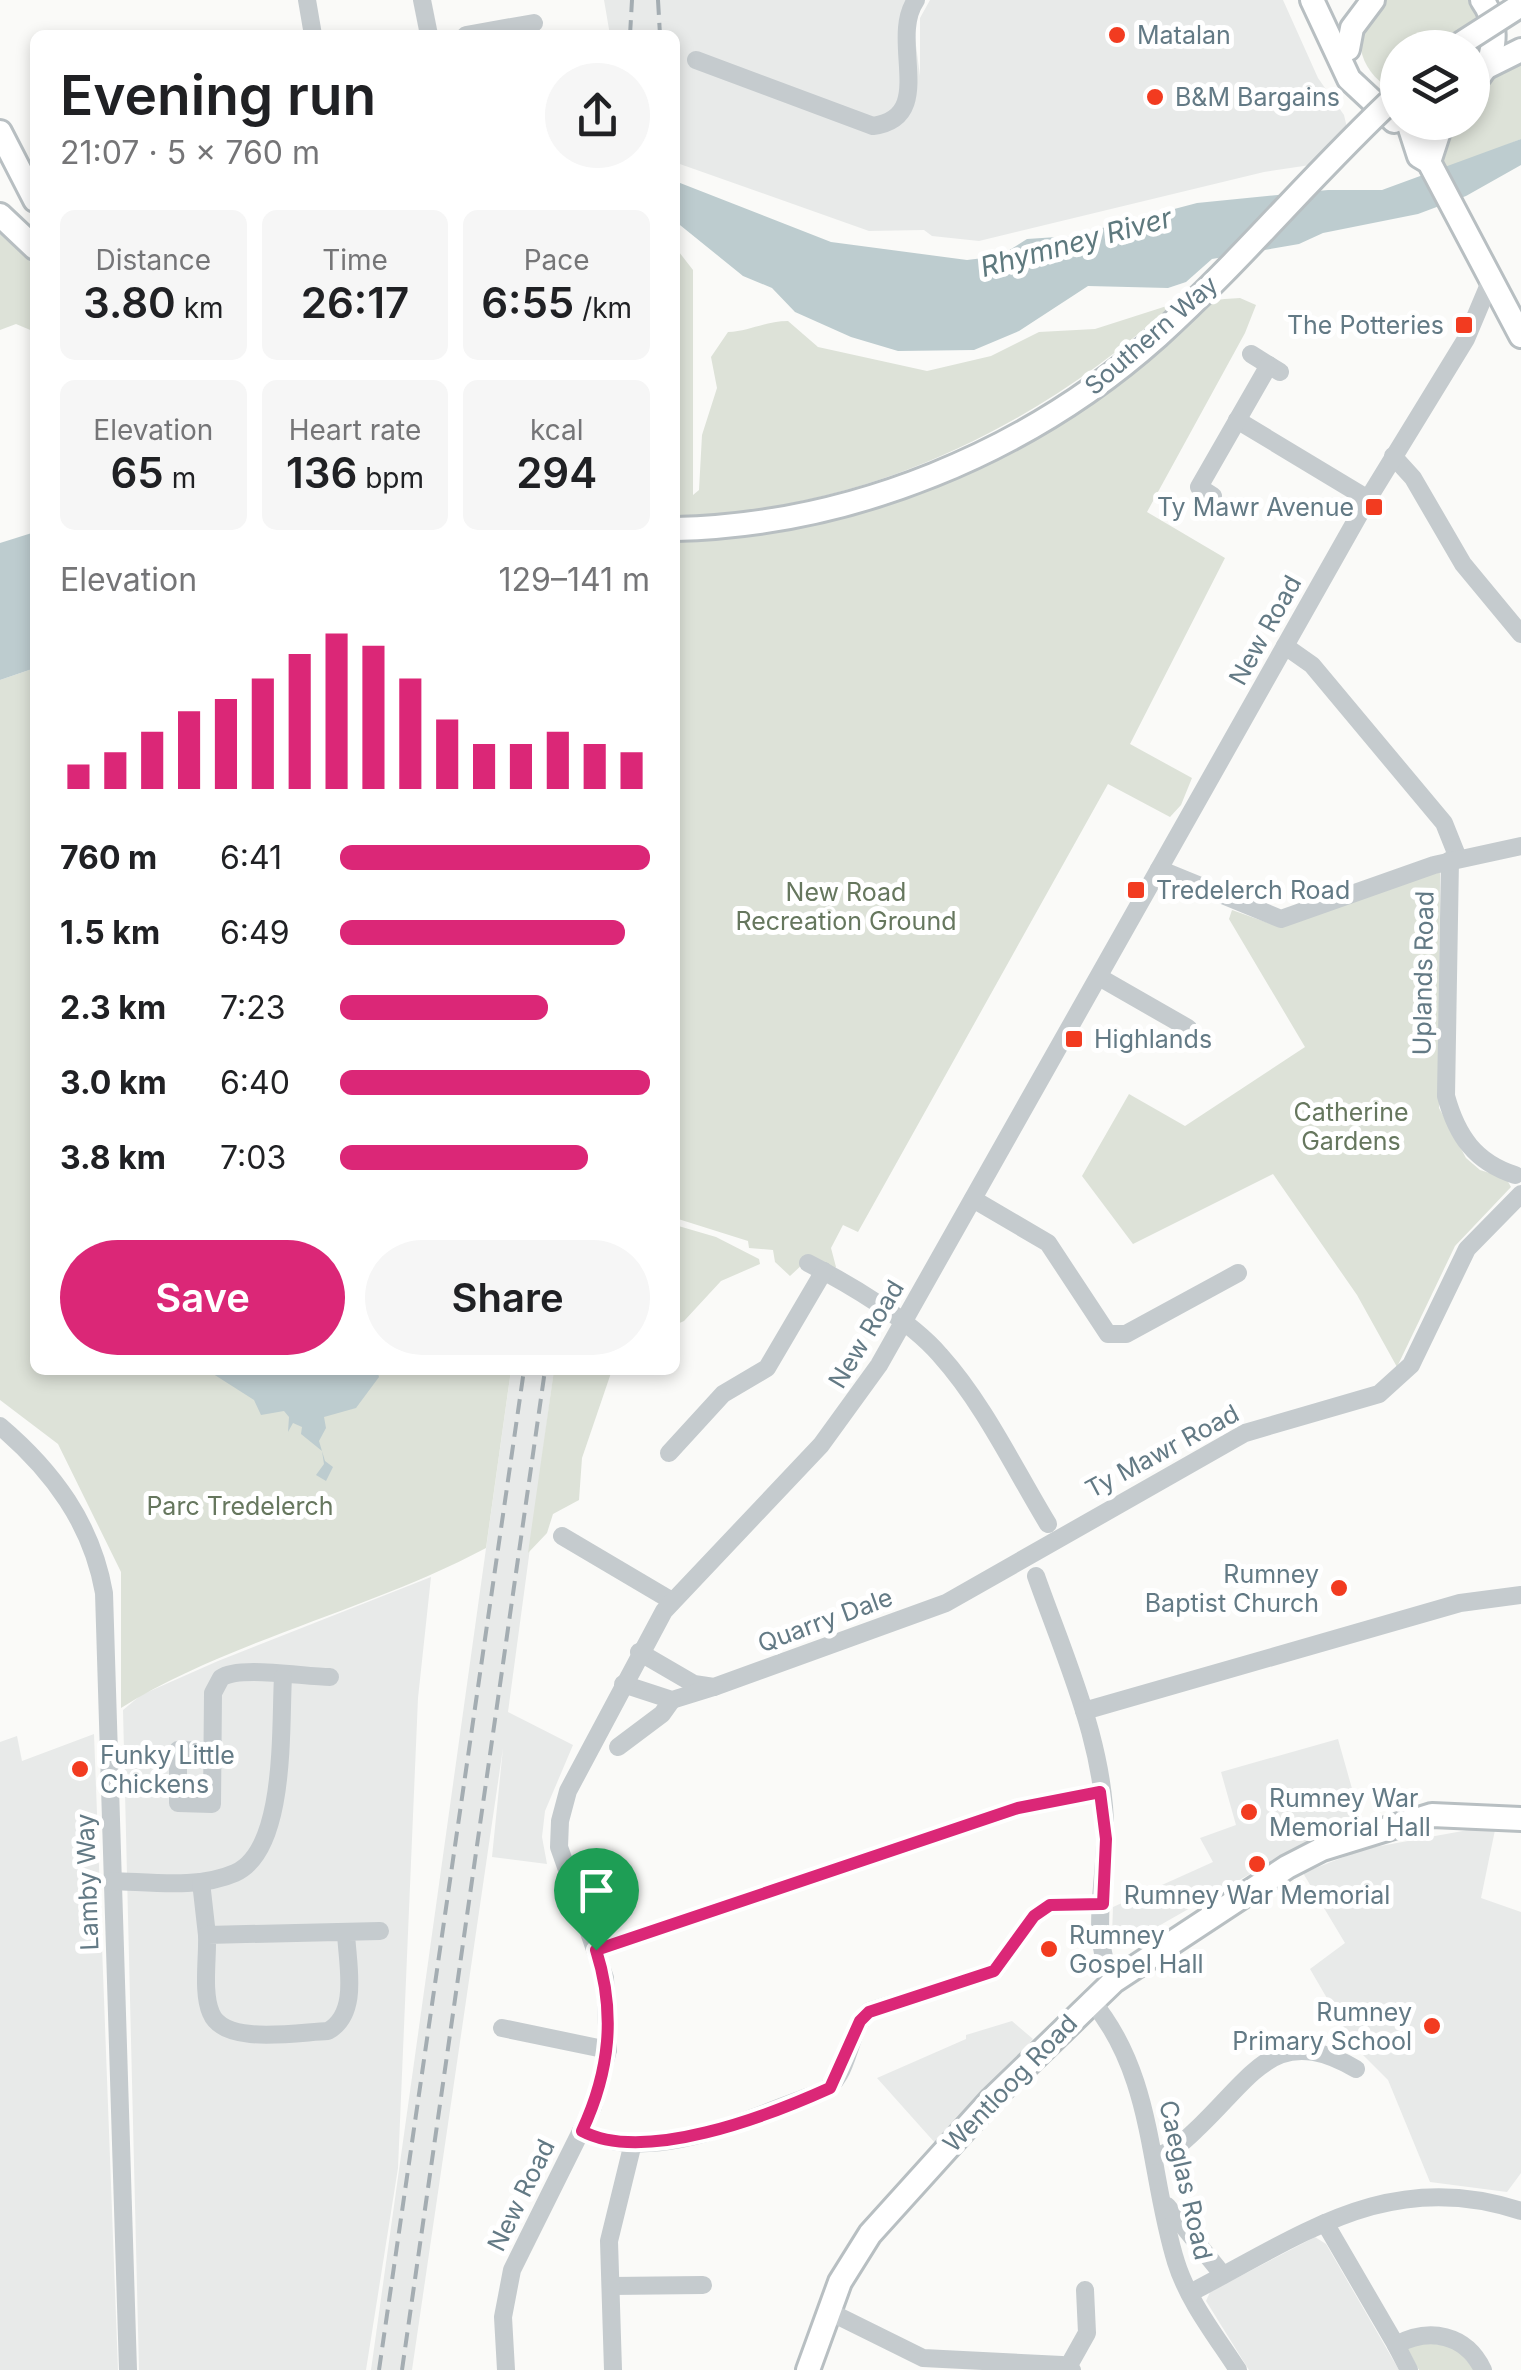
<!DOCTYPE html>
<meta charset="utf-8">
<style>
:root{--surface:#fff;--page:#f6f6f6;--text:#202124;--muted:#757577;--accent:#db2777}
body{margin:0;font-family:Inter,sans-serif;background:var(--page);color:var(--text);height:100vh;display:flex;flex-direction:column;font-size:38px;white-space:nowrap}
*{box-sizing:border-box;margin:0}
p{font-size:32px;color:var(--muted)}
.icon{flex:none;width:55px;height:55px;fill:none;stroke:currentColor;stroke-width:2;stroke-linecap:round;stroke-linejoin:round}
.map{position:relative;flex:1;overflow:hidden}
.side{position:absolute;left:30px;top:30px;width:650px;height:1345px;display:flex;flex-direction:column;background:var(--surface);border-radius:15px;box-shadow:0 5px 15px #0003}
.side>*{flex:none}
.fabs{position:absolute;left:1380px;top:30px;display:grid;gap:20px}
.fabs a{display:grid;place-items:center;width:110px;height:110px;border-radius:50%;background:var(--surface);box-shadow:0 5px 15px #0003;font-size:50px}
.pin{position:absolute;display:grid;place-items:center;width:85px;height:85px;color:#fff;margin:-102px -42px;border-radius:50% 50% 50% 0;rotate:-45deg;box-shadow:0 0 10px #0007}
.pin .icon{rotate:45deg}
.round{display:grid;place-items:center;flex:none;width:105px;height:105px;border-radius:52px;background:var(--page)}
.summary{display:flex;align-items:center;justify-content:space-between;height:170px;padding:0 30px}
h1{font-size:55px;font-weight:600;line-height:75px}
.metrics{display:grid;grid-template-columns:repeat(3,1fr);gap:15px;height:170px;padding:10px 30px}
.metrics div{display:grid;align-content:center;border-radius:15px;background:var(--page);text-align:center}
.metrics b{font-size:42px;font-weight:600}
.metrics small{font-size:28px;font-weight:400}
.metrics p{font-size:28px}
.chart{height:280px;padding:20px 30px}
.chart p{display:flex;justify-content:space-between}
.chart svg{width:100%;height:180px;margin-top:10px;stroke:var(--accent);stroke-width:6}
.primary-button{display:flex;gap:20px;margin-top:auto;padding:20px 30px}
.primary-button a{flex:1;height:115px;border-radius:60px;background:var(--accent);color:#fff;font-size:40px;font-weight:600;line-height:115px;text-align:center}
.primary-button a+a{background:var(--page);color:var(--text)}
ul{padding:0 30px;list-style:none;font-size:32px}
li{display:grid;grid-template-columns:160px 120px 1fr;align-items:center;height:75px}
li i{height:25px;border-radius:12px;background:var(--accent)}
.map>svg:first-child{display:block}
</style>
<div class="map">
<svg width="1521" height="2370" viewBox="0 0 1521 2370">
<rect width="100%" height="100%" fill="#fafaf8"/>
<g fill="#e8eae9">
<path d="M604,0h321l-12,22 7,54v-58l10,-18h353l35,78 26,37 4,17 -31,32 -53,8 -285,69 -47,-5 -8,-6 -55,1 -192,-68 -2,-128h-65z"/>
<path d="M511,1370h43l-46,342 65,33 -28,66 -3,26 5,27 -55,-7 11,-109 -91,622h-41z"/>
<path d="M431,1577l-13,121 -20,470 -32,202h-227l-16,-660 18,-15 77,-34z"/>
<path d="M94,1734l24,636h-118v-628l17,-6 5,25z"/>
<path d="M1338,1739l24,85 -52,16 -176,100 -7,-13 -15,8 1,-28 100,-45 -13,-24 36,-13 -15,-53z"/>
<path d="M1468,1830h27l-14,68 40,14v261l-14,19 -77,-10 -42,-102 -32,-32 -46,-79 35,-26 -42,-70 61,-24z"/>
<path d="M1012,2021l21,18 -97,105 -59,-66 89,-39v-4z"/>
<path d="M1315,2237l11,7 73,126h-150l-43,-69 4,-9z"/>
</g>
<g fill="#dde2d8">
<path d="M1387,0h82l12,14 -46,33 -37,1 -1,29 -11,9c-33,-23 -35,-63 1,-86z"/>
<path d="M1521,60v79l-73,30 -8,-4 9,-42 23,-1 1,-23 25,-26z"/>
<path d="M0,234l35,32v66l-19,-8 -16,6z"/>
<path d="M679,252l14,18v225l6,-5 3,-55 15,-47 -6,-31 17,-25c22,-1 37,-11 60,-11l30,26 109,24 64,-15 48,-24 56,-3 78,-25c-139,126 -308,206 -498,213z"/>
<path d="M1240,298l16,7 -11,28 -98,179 78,46 -95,186 62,34 -11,27 -11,12 -62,-33 -250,448 -15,-7 -12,23 5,19 -3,3 -29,-7 -14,13 -15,-14 -2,-12 -24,-2 -1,-7 -73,-23v-676c135,-7 266,-44 382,-115 38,-24 75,-52 109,-82 14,-13 28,-32 44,-42 8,-5 21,-4 30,-5z"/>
<path d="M35,668v702h476l-25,178c-116,62 -258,93 -365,160v-136l-63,-128 -58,-44v-720z"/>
<path d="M1434,871l6,2 -1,235 27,50 14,12 26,8 5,9 -56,59 -58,121 -40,-72 -84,-121 -140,70 -51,-68 47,-82 56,32 120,-79 -76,-128 3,-9 48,17z"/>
<path d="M675,1225l41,12 43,22 1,5 -39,17 -37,40 -9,4z"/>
<path d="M554,1370h58l-30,88 -3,42 -26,14 -6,19 -19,20z"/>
<path d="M1421,2342l34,5 20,23h-56l-12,-22z"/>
</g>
<g fill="#bdcccf">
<path d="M1521,139v26l-55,31 -48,18 -95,19 -24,11 -87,15 -26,23 -18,6 -80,-2 -69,45 -45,19 -76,1 -47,-14 -56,-25 -23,-24 -29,-12 -68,-55v-40l156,61 136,18 33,-4 27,-17 45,-3 125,-33 131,-13h54z"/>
<path d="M35,532v136l-35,12v-137z"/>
<path d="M207,1370h170l2,7 -23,31 -32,9 2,11 -7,13 6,20 8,6 -7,14 -10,-6 8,-11 -2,-13 -21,-17 1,-7 -9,-4 -5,9 1,-15 -5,-6 -23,4 -7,-15z"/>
</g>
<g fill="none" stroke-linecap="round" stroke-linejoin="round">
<defs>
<g id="major">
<path d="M1312,0l37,79 45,42"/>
<path d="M1348,49l4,-21 21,-28"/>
<path d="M1485,68l36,-18"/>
<path d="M1472,84c24,-22 29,-58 10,-84"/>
<path d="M1408,122l11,34 10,6 92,174"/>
<path d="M0,132l35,68"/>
<path d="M1429,162l13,-40"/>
<path d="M0,215l35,33"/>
<path d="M808,2370l32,-88 30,-48 122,-135 122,-118 173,-114 35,-18 110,-34 89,4"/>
</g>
</defs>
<use href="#major" stroke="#b8bfc2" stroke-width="28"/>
<g stroke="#c5cbce" stroke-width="18">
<path d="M307,0l6,35"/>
<path d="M422,0l7,35"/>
<path d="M466,35l68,-12"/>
<path d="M696,60l177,66c65,-9 15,-86 43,-126"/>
<path d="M1251,354l29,18"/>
<path d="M1237,420l131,79"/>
<path d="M1393,456l20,22 50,86 58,70"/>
<path d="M1213,496l-14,-9 70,-122"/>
<path d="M1285,646l27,19 132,158 14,35"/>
<path d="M1450,860l-4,236c11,40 29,66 69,79"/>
<path d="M1159,869l122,50 153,-54 87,-19"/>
<path d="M1099,977l89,51"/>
<path d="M973,1199l75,44 60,91h18l112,-61"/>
<path d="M808,1263c41,21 102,57 132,92 44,49 74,113 108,169"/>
<path d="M0,1426c53,45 92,98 104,167l24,777"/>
<path d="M669,1453l54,-59 44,-26 57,-97"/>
<path d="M562,1536l110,65"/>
<path d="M1036,1576c30,85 73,177 69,269 -1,43 -15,98 9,136"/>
<path d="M639,1652l55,32 20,3 232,-84 299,-170 134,-39 32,-29 56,-116 54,-55"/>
<path d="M623,1684l49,16 42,-13"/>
<path d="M1084,1711l376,-108 61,-8"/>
<path d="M618,1747l44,-33 10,-14"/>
<path d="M212,1751l-34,-1v53l34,1 1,-111 8,-15c18,-13 83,-1 109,-1"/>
<path d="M112,1881c39,1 87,8 123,-8 52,-23 45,-147 48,-196"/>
<path d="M201,1882l6,53"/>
<path d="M346,1932c1,32 14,81 -18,99 -30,1 -104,15 -117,-18 -9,-20 -3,-56 -4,-78l173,-4"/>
<path d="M596,1950l422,-142 82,-16"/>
<path d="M1091,2000c64,76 57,172 85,262 12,39 40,74 62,108"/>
<path d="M502,2028l106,22"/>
<path d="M581,2131c73,36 171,-15 240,-39 30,-14 25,-59 48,-81l126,-40 39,-55 15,-11 54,-1"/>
<path d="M1155,2156c20,-4 31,-17 45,-30 55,-53 77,-103 156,-57"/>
<path d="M1167,2206l56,69"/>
<path d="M1325,2223l71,122c33,-18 70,-11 87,25"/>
<path d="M611,2286l92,-1"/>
<path d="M1190,2293c112,-58 200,-126 331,-82"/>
<path d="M830,2312l93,46 139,7 10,5"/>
<path d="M1396,2345l13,25"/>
<path d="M1068,2367l19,-34 -2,-43"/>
<path d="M506,2370l-3,-53 9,-47 81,-163 15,-57 -3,-72 -46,-131 1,-26 8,-30 96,-180 157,-166 58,-80 489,-866 98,-160 24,-57"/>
<path d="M613,2370l-4,-129 24,-98"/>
</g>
<use href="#major" stroke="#fff" stroke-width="22"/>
<g stroke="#a4adb2" stroke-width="4" stroke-dasharray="15 8" stroke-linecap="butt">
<path d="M658,0l2,35"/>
<path d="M630,35l2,-35"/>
<path d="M379,2370l145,-1000"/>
<path d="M402,2370l143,-1000"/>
</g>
<defs>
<g id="major-bridge">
<path d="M1454,48l67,-43"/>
<path d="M675,529c176,-4 352,-76 483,-193 84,-76 157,-165 240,-242"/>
</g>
</defs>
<use href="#major-bridge" stroke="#b8bfc2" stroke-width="28" stroke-linecap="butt"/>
<use href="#major-bridge" stroke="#fff" stroke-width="22"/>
</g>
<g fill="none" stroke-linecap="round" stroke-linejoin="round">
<defs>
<path id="route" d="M1100,1792l6,47 -3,65 -53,1 -16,11 -40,55 -125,41 -9,9 -30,67c-62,28 -186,76 -248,43 28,-60 34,-118 14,-181l422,-142z"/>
</defs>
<use href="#route" stroke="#fff" stroke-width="20"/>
<use href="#route" stroke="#db2777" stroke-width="12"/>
</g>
<g fill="#f23b20" stroke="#fff" stroke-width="4">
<circle cx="1117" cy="35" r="10"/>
<circle cx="1155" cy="97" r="10"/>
<rect x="1454" y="315" width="20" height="20" rx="5"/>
<rect x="1364" y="497" width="20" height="20" rx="5"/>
<rect x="1126" y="880" width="20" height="20" rx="5"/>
<rect x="1064" y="1029" width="20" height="20" rx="5"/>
<circle cx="1339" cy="1588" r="10"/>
<circle cx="80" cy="1769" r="10"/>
<circle cx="1249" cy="1812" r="10"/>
<circle cx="1257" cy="1864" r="10"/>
<circle cx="1049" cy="1949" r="10"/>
<circle cx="1432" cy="2026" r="10"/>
</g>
<g text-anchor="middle" stroke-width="10" stroke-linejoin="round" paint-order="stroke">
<g font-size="25" fill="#637a85" stroke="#fff" text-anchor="start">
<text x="1137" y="44">Matalan</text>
<text x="1175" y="106">B&amp;M Bargains</text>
<text x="1444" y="334" text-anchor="end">The Potteries</text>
<text x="1354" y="516" text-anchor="end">Ty Mawr Avenue</text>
<text x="1156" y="899">Tredelerch Road</text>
<text x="1094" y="1048">Highlands</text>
<text x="1319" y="1583" text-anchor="end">Rumney<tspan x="1319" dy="29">Baptist Church</tspan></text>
<text x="100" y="1764">Funky Little<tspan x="100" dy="29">Chickens</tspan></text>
<text x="1269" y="1807">Rumney War<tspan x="1269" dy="29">Memorial Hall</tspan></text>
<text x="1257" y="1904" text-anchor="middle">Rumney War Memorial</text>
<text x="1069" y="1944">Rumney<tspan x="1069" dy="29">Gospel Hall</tspan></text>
<text x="1412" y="2021" text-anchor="end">Rumney<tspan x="1412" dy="29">Primary School</tspan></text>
</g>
<g font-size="25" fill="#637a85" stroke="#fff">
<text transform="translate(1151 335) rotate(-41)" y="9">Southern Way</text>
<text transform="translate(1265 630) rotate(-61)" y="9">New Road</text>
<text transform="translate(1423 973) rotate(-89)" y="9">Uplands Road</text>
<text transform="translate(866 1334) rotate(-59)" y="9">New Road</text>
<text transform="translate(1162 1451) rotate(-28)" y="9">Ty Mawr Road</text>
<text transform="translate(825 1620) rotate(-20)" y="9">Quarry Dale</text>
<text transform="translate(87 1882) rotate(-92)" y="9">Lamby Way</text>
<text transform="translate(1010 2083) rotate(-46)" y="9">Wentloog Road</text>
<text transform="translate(1186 2180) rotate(77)" y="9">Caeglas Road</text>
<text transform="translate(521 2195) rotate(-64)" y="9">New Road</text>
</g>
<g font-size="25" fill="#66775e" stroke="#fff">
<text x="846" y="901">New Road<tspan x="846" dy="29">Recreation Ground</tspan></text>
<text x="1351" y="1121">Catherine<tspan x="1351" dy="29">Gardens</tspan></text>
<text x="240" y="1515">Parc Tredelerch</text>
</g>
<g font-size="28" font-style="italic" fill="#5e797e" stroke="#fff">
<text transform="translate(1076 242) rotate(-15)" y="10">Rhymney River</text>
</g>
</g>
</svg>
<div class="fabs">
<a><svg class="icon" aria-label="layers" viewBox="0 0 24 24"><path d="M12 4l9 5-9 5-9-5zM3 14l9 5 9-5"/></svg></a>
</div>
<div class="pin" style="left:596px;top:1950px;background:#1e9e55"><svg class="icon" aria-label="arrive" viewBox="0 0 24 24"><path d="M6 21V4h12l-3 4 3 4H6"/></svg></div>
<section class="side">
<div class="summary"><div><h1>Evening run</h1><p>21:07 · 5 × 760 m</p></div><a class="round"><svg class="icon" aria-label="share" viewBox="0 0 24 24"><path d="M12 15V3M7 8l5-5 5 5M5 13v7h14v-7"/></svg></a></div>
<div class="metrics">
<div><p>Distance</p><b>3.80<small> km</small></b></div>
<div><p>Time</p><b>26:17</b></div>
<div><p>Pace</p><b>6:55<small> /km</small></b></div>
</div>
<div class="metrics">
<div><p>Elevation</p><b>65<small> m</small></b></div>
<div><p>Heart rate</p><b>136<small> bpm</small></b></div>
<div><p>kcal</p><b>294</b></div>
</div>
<div class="chart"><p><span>Elevation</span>129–141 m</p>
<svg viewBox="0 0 160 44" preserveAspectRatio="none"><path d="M5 44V38M15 44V35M25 44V30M35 44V25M45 44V22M55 44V17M65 44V11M75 44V6M85 44V9M95 44V17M105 44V27M115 44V33M125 44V33M135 44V30M145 44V33M155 44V35"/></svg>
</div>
<ul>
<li><b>760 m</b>6:41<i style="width:100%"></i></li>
<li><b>1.5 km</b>6:49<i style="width:92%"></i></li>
<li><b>2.3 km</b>7:23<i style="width:67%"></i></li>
<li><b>3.0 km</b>6:40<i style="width:100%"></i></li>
<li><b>3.8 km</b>7:03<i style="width:80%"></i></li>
</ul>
<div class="primary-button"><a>Save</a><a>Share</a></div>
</section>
</div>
